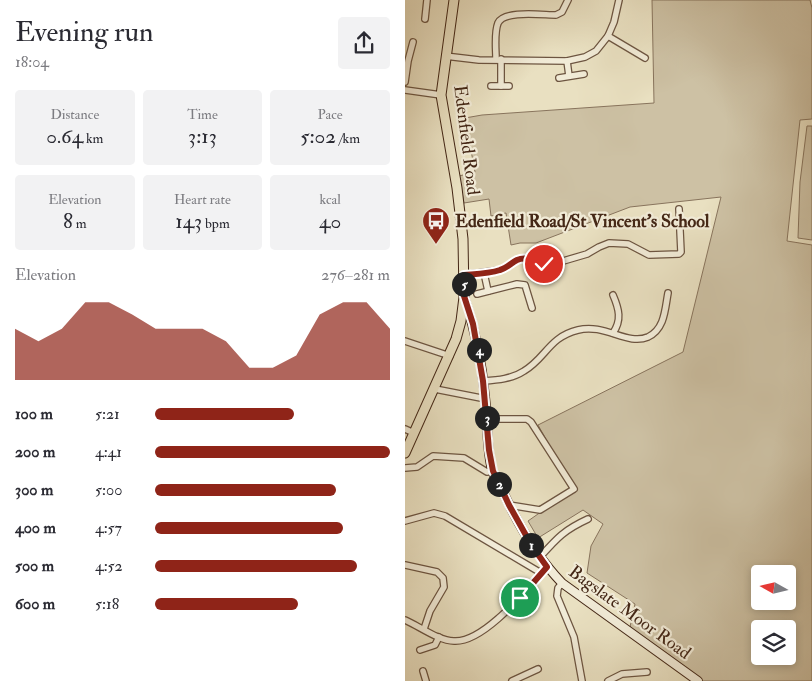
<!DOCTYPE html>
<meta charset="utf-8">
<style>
:root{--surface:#fff;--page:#f2f2f3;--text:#2b2b33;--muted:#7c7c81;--accent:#8f2418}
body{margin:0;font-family:"IM FELL Double Pica",serif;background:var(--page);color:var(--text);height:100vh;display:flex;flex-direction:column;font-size:19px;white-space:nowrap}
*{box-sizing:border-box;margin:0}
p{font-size:16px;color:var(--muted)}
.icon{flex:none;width:28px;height:28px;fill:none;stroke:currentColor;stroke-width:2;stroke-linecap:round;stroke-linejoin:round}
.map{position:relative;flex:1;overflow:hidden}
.panel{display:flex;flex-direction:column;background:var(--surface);width:405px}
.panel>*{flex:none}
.needle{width:32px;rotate:278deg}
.tools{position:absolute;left:346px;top:565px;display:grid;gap:10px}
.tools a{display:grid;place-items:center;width:45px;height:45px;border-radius:5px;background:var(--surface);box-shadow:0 2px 8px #0003;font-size:25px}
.pin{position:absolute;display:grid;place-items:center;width:42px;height:42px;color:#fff;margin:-21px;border:2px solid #fff;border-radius:50%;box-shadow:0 1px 5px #0007}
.km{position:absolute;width:25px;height:25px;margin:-12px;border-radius:50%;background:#222;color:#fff;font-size:14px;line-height:25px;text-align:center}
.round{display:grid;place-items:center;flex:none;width:52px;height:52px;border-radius:5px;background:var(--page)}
.overview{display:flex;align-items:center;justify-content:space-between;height:85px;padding:0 15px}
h1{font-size:28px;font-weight:600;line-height:38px}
.figures{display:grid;grid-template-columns:repeat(3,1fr);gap:8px;height:85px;padding:5px 15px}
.figures div{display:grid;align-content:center;border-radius:5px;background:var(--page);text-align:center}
.figures b{font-size:21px;font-weight:600}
.figures small{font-size:14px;font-weight:400}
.figures p{font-size:14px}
.chart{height:140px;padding:10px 15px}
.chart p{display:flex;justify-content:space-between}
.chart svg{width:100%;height:90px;margin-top:5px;fill:var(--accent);opacity:.7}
ul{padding:0 15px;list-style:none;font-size:16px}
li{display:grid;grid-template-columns:80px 60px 1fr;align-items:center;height:38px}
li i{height:12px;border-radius:6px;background:var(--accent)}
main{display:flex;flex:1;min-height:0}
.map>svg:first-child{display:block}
</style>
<main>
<section class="panel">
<div class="overview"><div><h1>Evening run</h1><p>18:04</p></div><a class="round"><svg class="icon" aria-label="share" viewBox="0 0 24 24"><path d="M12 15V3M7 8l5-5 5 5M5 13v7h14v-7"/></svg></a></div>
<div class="figures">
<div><p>Distance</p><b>0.64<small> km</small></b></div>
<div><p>Time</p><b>3:13</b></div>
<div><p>Pace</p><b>5:02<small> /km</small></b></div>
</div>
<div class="figures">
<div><p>Elevation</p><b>8<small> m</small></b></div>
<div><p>Heart rate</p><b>143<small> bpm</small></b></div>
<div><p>kcal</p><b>40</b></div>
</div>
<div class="chart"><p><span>Elevation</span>276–281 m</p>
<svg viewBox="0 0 160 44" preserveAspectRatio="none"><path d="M0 44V19L10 25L20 19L30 6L40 6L50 12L60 19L70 19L80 19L90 25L100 38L110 38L120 32L130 12L140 6L150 6L160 19V44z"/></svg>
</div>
<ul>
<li><b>100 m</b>5:21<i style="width:59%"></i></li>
<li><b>200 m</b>4:41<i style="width:100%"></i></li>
<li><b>300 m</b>5:00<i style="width:77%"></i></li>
<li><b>400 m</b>4:57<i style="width:80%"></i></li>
<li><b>500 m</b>4:52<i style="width:86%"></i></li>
<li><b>600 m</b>5:18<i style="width:61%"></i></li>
</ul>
</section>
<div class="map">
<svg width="407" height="681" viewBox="0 0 407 681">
<rect width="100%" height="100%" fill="#e9e0c1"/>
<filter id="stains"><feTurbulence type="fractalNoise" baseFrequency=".004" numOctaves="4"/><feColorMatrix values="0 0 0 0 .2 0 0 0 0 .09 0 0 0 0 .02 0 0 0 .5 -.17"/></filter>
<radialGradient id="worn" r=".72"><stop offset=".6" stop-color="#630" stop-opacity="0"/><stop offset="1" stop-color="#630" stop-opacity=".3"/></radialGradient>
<g fill="#cdc1a4" stroke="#88745d" fill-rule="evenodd">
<path d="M247,0h158l2,8v111l-12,1 -13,121 25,4v436h-109l-73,-54 5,-23 -48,-31 4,-27 12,-22 -20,-14 -45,28 -10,-17 47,-33 -14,-22 -23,-41 145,-73 38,-155 -91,10 -94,36h-16l-9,2 -5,-32 -15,3 -2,-17 -25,4 -5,-27 16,-4 -10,-54 17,-3 172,-12zM355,574h27v27h-27zM355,629h27v27h-27z"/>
<path d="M402,126h5v114l-14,-2 2,-56z"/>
</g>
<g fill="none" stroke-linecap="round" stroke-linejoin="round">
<defs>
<g id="street">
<path d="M20,19l2,-19"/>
<path d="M203,36l37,22"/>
<path d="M40,56l34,4 88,1 18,-4 11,-6 12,-15 6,-14 5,-22"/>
<path d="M91,59c0,-10 -2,-26 2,-36 6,-13 44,-8 58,-8l6,-3 6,-12"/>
<path d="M162,61l2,15"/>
<path d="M154,78l25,-4"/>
<path d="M0,82l3,-21 5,-19"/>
<path d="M86,86h18"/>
<path d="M96,86v-27"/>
<path d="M0,90l36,5"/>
<path d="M79,273l4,18"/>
<path d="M59,275l36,-5 9,-4 7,-6 7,-2 12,2 9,4h9l34,-10 12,-7 10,-4 19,1 21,11 30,-1 2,-2 -2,-43"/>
<path d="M72,294l40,-10 8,1 7,23"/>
<path d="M208,295c6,14 9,25 0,38"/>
<path d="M0,341l45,15"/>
<path d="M78,381c14,-1 29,-2 41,-10 22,-13 25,-34 54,-41 27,-7 49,16 70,7 17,-8 17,-28 20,-44"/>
<path d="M30,389l51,10"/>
<path d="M82,419h40l4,3 43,67 -34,21 -31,-5"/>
<path d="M0,429l9,4"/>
<path d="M0,468l12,-1 16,-11 31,2 23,14 6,-1"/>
<path d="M0,521l29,-8 11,3 96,57"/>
<path d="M135,557c17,-19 24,-27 48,-38"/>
<path d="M0,565l32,7 6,6 1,9 -14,24 -6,18"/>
<path d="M157,583l-4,5 -1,8 17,41 8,44"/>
<path d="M0,620c14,6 34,21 49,21 30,2 73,-52 93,-74"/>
<path d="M15,650l15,-5 4,-8"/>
<path d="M18,671l3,10"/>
<path d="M107,681l26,-12"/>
<path d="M203,681l14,-7 25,-2"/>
</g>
<path id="secondary" d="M59,297c11,32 18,66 21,100 3,24 1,49 7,73 3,8 8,16 12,24 15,32 33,63 58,89l136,98"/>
<path id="primary" d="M0,453l51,-114 5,-18 3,-24 -1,-58 -6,-51 -16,-93 13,-95"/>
</defs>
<use href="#street" stroke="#6d5541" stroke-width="8"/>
<use href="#secondary" stroke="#442716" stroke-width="10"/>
<use href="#primary" stroke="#442716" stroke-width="11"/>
<use href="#street" stroke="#f1ebd7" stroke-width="5.5"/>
<use href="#secondary" stroke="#f1ebd7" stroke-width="8"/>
<use href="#primary" stroke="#e9e0c1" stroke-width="9"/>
</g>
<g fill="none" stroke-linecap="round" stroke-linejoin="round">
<defs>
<path id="route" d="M115,598l27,-31 -15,-21 -23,-41 -16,-34 -4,-21 -6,-69 -10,-57 -9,-28v-21c12,-1 24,-1 36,-5 7,-2 11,-7 17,-10 9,-4 19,1 27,4"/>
</defs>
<use href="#route" stroke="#fff" stroke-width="10"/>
<use href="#route" stroke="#8f2418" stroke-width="6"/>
</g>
<defs>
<symbol id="bus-pin" viewBox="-11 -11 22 30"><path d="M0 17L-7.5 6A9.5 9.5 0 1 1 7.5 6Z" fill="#8f2418" stroke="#f1ebd7"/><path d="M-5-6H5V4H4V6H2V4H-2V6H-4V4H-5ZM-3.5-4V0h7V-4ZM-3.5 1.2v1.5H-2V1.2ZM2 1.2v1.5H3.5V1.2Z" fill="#fff"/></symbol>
</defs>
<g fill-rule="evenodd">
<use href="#bus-pin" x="15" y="205" width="32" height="43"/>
</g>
<g text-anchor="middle" stroke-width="4.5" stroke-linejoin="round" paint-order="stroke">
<g font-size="18" fill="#442716" stroke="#f1ebd7">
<text transform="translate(62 140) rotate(83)" y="6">Edenfield Road</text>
<text transform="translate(225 612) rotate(36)" y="6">Bagslate Moor Road</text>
</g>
<g font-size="18" font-weight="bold" fill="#442716" stroke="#f1ebd7" text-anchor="start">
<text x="50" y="227">Edenfield Road/St Vincent's School</text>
</g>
</g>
<rect width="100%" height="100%" filter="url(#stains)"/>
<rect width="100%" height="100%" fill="url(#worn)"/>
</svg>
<div class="tools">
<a><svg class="needle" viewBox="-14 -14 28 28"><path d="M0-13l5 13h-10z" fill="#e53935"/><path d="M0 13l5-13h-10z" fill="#7c7c81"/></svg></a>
<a><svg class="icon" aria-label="layers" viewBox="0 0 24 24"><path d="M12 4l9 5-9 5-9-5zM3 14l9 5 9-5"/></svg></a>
</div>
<div class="pin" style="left:115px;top:598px;background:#1e9e55"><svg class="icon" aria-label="arrive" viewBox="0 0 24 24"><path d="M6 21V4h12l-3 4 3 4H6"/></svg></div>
<div class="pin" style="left:139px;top:264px;background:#d93025"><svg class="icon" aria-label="check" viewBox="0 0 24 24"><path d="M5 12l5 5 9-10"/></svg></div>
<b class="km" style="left:126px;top:545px">1</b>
<b class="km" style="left:94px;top:484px">2</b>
<b class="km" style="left:82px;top:418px">3</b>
<b class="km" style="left:74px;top:350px">4</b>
<b class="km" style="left:59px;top:284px">5</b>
</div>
</main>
